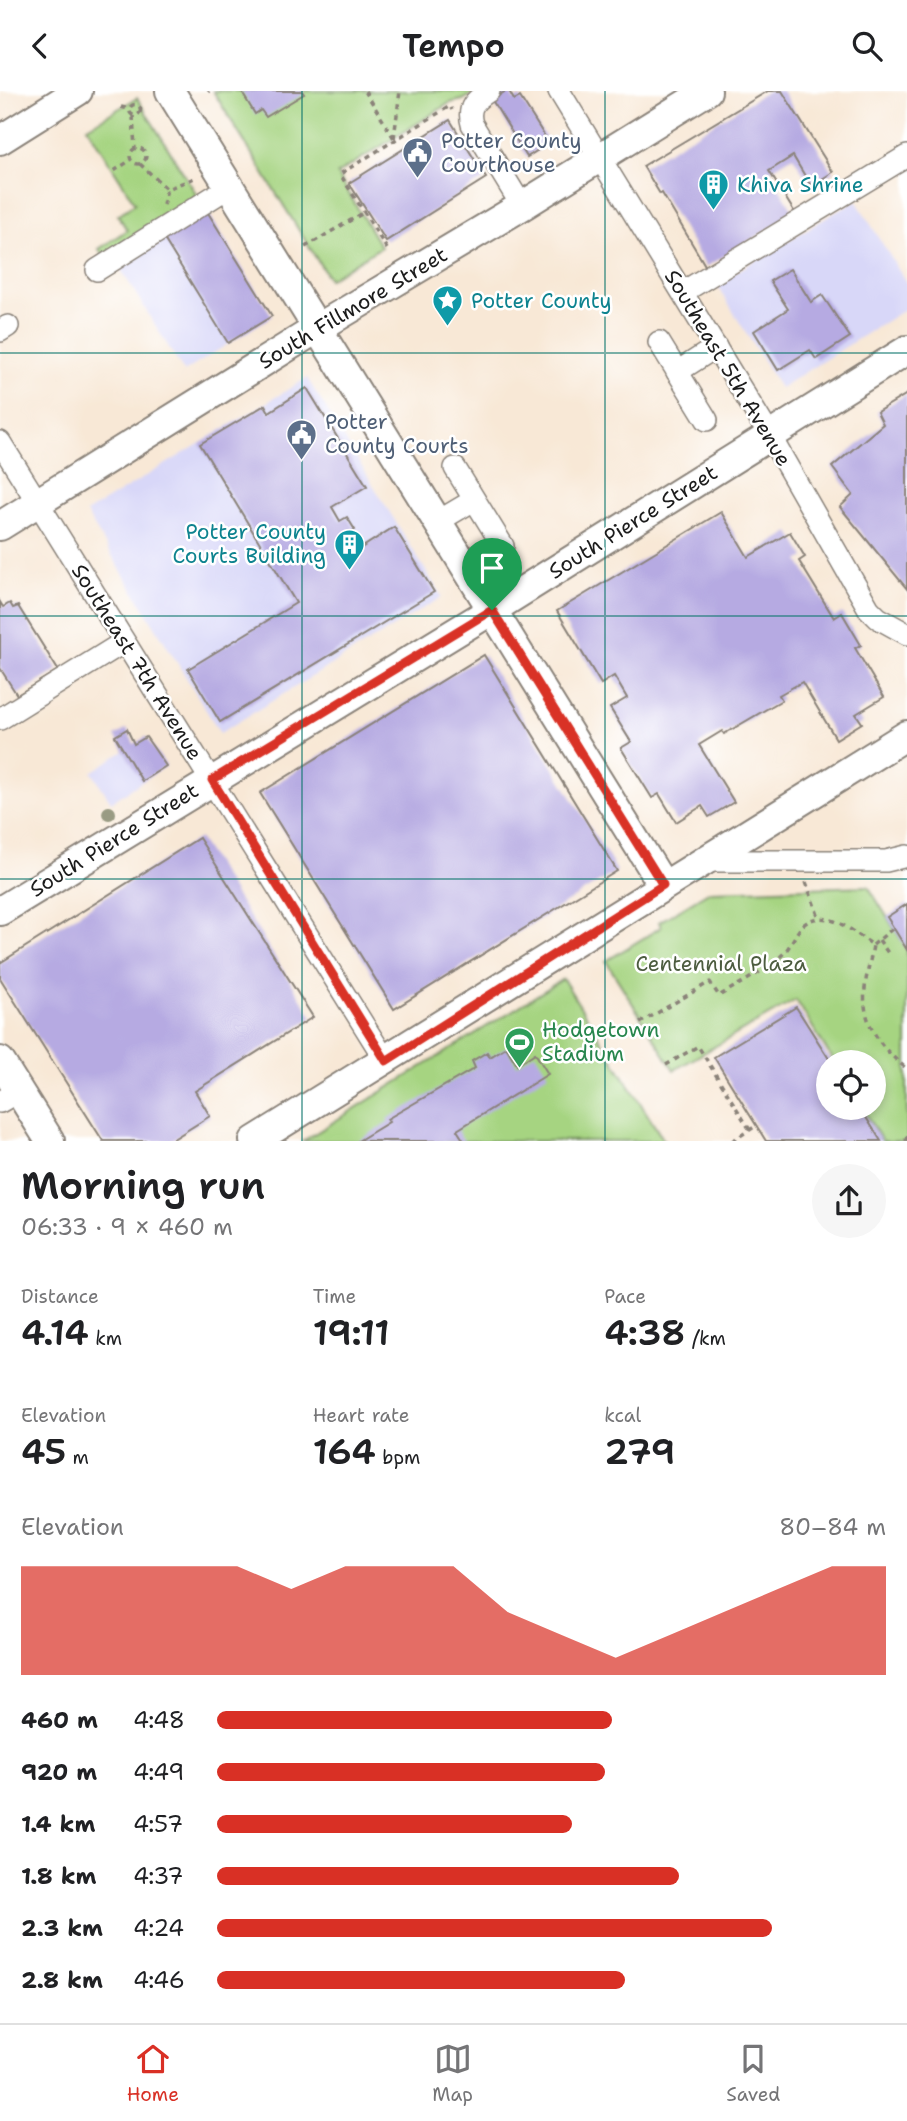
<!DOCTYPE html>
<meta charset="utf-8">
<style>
:root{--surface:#fff;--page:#f6f6f6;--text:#202124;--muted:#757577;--line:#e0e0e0;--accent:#d93025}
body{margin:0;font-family:"Shantell Sans",sans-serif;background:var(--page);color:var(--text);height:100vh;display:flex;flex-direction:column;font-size:26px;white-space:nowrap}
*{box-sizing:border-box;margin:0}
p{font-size:23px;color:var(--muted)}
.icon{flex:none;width:38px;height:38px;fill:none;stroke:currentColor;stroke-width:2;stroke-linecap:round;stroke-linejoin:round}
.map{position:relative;height:1050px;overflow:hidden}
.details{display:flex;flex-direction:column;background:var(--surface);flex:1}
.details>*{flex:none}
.tools{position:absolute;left:816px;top:959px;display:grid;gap:14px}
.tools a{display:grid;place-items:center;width:70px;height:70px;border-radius:50%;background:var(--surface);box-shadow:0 4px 10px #0003;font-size:35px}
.pin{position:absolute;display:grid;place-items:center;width:60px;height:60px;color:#fff;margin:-72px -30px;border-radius:50% 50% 50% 0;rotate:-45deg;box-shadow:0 0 7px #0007}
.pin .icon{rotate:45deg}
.round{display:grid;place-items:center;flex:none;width:74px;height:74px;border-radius:37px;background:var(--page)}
.overview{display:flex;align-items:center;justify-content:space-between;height:119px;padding:0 21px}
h1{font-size:38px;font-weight:600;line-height:52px}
.figures{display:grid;grid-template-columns:repeat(3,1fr);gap:10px;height:119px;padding:7px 21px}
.figures div{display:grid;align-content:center}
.figures b{font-size:35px;font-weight:600}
.figures small{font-size:19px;font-weight:400}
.figures p{font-size:19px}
.chart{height:196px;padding:14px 21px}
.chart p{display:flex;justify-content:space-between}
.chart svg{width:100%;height:126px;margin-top:7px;fill:var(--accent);opacity:.7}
ul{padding:0 21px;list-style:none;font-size:23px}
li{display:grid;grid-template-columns:112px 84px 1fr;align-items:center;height:52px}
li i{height:18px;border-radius:9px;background:var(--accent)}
header{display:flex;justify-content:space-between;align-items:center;height:91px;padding:0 21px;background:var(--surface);font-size:32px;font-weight:600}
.tab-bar{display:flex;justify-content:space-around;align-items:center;height:98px;border-top:2px solid var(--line);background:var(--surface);font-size:19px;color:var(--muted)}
.tab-bar a{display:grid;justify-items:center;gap:4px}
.tab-bar .active{color:var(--accent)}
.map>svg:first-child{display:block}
</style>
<header><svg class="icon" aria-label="back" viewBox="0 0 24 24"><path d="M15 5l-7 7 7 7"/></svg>Tempo<svg class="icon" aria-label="search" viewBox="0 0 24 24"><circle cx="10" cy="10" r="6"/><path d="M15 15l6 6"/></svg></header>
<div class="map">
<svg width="907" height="1050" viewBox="0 0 907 1050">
<rect width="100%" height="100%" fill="#fff"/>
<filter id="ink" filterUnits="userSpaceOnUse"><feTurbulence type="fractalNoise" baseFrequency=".0143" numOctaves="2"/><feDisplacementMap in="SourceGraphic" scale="14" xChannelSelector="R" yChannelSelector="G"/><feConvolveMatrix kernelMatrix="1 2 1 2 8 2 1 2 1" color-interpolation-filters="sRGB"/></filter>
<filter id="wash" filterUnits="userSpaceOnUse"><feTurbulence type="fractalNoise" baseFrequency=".00686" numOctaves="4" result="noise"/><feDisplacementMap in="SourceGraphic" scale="28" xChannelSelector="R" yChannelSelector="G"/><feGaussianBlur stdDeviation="1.57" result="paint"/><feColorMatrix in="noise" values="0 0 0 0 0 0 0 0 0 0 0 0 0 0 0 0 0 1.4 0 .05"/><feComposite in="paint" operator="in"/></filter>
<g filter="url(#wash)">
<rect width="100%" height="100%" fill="#f8e8d6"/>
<g fill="#d8d7f8">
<path d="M200,109l72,116 -88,56 -72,-117z"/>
<path d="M856,109l51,84v24l-127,80 -64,-104z"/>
<path d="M307,287l135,219 -222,136 -134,-220z"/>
<path d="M146,646l20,29 -55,36 -19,-30z"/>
</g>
<g fill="#a6d481" stroke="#61784e" stroke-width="2">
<path d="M213,0h264l-14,9 -13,3 -113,71 44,73 -52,32z"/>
<path d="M137,7l63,102 -97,55 -4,-6 28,-19 -9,-15 17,-12 -48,-76z"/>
<path d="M868,795l39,63v192h-25l-20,-33h11v-46h-39l-38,-62 -122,70 -68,-109 55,-34 -2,-5 51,-31z"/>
<path d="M563,888l101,162h-361z"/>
</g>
<g id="blocks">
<g fill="#b6aae2">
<path d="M241,0h61l2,3 -38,23 -5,-7 -6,4z"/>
<path d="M506,0h3l5,9 6,-3 29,46 -22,14 -35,-57z"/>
<path d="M768,0h14l51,81 -22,14 -18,-30 -24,15 26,42 -89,54 -44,-74 -2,1 -17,-28z"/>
<path d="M450,29l36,58 -100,63 -37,-58z"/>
<path d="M205,117l67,108 -44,27 -67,-109z"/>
<path d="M790,178l21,33 11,-7 28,42 -34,22 -6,-9 -32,20 -24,-39 34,-22 -18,-28z"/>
<path d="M307,297l60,98 -35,21 8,14 7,-4 8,13 -7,4 10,16 36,-23 40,65 -214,130 -32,-53 108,-66 -96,-159 65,-39 4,7z"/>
<path d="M907,303v195l-67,-82 13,-12 -21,-28 51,-43 -6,-12z"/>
<path d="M721,421l27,45 42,-25 15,25 -6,4 35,57 8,-5 19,32 -6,3 29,49 -28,17 6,9 -26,16 -34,-57 -23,13 3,5 -58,34 -2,-3 -23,14 35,57 -25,15 -7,-11 -26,16 -17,-28 -7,4 -31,-50 10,-6 -21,-34 17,-10 -13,-22 -13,8 -44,-73z"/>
<path d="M0,511l3,5 7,-4 3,5 5,-2 40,64 -41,25 -17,-27z"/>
<path d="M484,564l133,216 -223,138 -134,-216z"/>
<path d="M127,638l7,15 12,-7 20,29 -24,15 -27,-45z"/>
<path d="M199,747l114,179 -118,74 15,25 -40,25h-67l-103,-163v-15z"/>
<path d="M907,813v46l-20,-33z"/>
<path d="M796,916l35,55h-3v46h32l21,33h-115l-52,-84z"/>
<path d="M506,956l11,18 18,-12 13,21 -91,56 7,11h-106l31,-19 -2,-3 88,-51 -3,-7 15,-9 3,5z"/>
</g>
</g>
</g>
<g filter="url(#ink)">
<use href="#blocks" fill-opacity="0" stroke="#8a8279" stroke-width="2"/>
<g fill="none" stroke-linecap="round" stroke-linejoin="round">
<defs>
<g id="minor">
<path d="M489,0c-14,9 -22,16 -17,33l50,82"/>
<path d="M559,0l211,345 99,173 9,9 29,16"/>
<path d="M97,179l132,-83"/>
<path d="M683,201l224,-136"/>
<path d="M0,240l8,-5"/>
<path d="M659,251l48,78"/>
<path d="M677,281l39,-25"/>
<path d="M0,351l386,619"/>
<path d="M455,377l48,78"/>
<path d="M437,431l37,-22"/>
<path d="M0,628l124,-77"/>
<path d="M703,770h183l21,-5"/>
<path d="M0,1011l19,-11"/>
</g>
<g id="major">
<path d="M170,0l493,794"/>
<path d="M0,49l78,-49"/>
<path d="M0,435l318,-198 204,-122 185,-115"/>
<path d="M0,820l492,-301 415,-260"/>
<path d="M0,970l50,80"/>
<path d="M254,1050l653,-406"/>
</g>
</defs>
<use href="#minor" stroke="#8a8279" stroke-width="24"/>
<use href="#major" stroke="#8a8279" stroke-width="32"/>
<g stroke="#8a8279" stroke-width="3.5" stroke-dasharray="5 5" stroke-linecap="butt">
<path d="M365,0l30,49"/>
<path d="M208,1l1,-1"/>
<circle cx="135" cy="19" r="5.5"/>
<path d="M121,16l8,2"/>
<path d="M133,25l2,33"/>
<path d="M394,47l6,-47"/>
<circle cx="138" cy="65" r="8"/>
<path d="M140,73l27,25"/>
<path d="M114,80l17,-11"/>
<path d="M163,114l4,-16 30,-12"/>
<path d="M305,156l58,-34"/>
<path d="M387,158l-47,-75 110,-68 2,4"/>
<path d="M806,791l13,36"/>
<path d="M879,849l9,13"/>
<path d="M873,854l20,-17"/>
<path d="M640,932l70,-41 9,14c21,-13 47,-25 64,-42 8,-8 11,-18 18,-27 22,-23 52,5 72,18 -2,15 -7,29 -8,44 -4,35 17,60 42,80"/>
<path d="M666,974l32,-19 52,84"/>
<path d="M732,1050l24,-15"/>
<path d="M906,1050l1,-5"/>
</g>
<use href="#minor" stroke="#fff" stroke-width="21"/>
<use href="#major" stroke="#fff" stroke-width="28"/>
</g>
<circle fill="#999b83" cx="109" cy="722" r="7"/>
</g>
<g fill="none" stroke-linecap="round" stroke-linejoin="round" filter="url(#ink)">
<defs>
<path id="route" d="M492,519l171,275 -277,176 -174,-281z"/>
</defs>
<use href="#route" stroke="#fff" stroke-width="14"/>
<use href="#route" stroke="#d93025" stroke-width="9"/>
</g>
<path fill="none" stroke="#0f766e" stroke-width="2" stroke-opacity="0.55" d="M302,0v1050M605,0v1050M0,262h907M0,525h907M0,788h907"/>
<defs>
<symbol id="civic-pin" viewBox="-11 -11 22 30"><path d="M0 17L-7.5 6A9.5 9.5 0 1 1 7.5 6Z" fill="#5c6f8a" stroke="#fff"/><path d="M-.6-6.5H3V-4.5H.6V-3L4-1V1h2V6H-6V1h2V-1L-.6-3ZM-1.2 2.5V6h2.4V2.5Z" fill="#fff"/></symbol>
<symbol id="building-pin" viewBox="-11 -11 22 30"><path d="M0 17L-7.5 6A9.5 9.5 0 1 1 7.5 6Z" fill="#0f9aa8" stroke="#fff"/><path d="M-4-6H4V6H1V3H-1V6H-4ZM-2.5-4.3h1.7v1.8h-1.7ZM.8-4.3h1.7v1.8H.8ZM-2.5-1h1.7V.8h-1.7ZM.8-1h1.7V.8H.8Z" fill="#fff"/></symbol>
<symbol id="sight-pin" viewBox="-11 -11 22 30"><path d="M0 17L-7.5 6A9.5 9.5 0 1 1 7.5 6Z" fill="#0f9aa8" stroke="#fff"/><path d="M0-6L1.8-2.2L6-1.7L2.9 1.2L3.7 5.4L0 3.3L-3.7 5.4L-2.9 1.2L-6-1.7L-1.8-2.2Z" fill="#fff"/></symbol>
<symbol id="stadium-pin" viewBox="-11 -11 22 30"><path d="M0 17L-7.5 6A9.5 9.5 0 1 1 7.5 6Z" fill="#2e9e5b" stroke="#fff"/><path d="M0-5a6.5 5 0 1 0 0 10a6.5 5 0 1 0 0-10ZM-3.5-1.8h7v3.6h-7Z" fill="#fff"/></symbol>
</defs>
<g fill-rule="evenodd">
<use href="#civic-pin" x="400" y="44" width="35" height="47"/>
<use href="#building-pin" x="696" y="76" width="35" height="47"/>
<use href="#sight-pin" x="430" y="192" width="35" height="47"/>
<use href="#civic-pin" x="284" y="326" width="35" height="47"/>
<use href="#building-pin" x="332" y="436" width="35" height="47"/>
<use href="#stadium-pin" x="502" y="934" width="35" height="47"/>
</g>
<g text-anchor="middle" stroke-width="5" stroke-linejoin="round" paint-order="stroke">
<g font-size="21" fill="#4e5e75" stroke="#fff" text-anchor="start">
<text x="441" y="57">Potter County<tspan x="441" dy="24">Courthouse</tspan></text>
<text x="325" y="338">Potter<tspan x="325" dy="24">County Courts</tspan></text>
</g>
<g font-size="21" fill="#0d838f" stroke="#fff" text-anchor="start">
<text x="737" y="101">Khiva Shrine</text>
<text x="471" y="217">Potter County</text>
<text x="326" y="448" text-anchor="end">Potter County<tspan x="326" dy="24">Courts Building</tspan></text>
</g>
<g font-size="21" fill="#1c1c1c" stroke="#fff">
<text transform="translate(353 217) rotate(-31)" y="7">South Fillmore Street</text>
<text transform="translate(728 277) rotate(59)" y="7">Southeast 5th Avenue</text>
<text transform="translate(633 431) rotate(-32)" y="7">South Pierce Street</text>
<text transform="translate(137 571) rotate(58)" y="7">Southeast 7th Avenue</text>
<text transform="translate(114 749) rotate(-32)" y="7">South Pierce Street</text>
</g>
<g font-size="21" fill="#4c5c3f" stroke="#fff">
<text x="721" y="880">Centennial Plaza</text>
</g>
<g font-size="21" fill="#27864d" stroke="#fff" text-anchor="start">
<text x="542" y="946">Hodgetown<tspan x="542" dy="24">Stadium</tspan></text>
</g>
</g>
</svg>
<div class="tools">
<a><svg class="icon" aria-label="locate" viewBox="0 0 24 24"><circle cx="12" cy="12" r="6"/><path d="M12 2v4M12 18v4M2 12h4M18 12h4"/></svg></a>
</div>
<div class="pin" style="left:492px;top:519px;background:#1e9e55"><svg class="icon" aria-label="arrive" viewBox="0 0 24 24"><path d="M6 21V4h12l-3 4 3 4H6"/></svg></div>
</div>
<section class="details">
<div class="overview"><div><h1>Morning run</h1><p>06:33 · 9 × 460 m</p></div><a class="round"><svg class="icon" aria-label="share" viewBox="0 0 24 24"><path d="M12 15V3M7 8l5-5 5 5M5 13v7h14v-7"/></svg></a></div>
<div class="figures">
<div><p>Distance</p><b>4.14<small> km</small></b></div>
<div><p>Time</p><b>19:11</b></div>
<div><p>Pace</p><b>4:38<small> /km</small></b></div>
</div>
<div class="figures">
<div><p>Elevation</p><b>45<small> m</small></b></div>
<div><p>Heart rate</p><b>164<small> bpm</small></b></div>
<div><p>kcal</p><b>279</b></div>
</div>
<div class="chart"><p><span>Elevation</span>80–84 m</p>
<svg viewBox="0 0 160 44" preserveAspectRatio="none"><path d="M0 44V6L10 6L20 6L30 6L40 6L50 14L60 6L70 6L80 6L90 22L100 30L110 38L120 30L130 22L140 14L150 6L160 6V44z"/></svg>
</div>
<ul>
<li><b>460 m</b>4:48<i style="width:59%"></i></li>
<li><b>920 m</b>4:49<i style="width:58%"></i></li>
<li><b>1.4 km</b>4:57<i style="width:53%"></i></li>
<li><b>1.8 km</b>4:37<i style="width:69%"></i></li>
<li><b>2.3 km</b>4:24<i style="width:83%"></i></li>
<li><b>2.8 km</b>4:46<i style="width:61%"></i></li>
</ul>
</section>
<nav class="tab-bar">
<a class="active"><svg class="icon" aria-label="home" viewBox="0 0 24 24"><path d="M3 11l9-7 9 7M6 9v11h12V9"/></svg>Home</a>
<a><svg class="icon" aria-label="map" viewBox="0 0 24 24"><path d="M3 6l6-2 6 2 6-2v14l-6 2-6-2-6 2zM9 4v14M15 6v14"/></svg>Map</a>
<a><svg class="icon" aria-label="saved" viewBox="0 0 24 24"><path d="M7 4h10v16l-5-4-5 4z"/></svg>Saved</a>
</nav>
